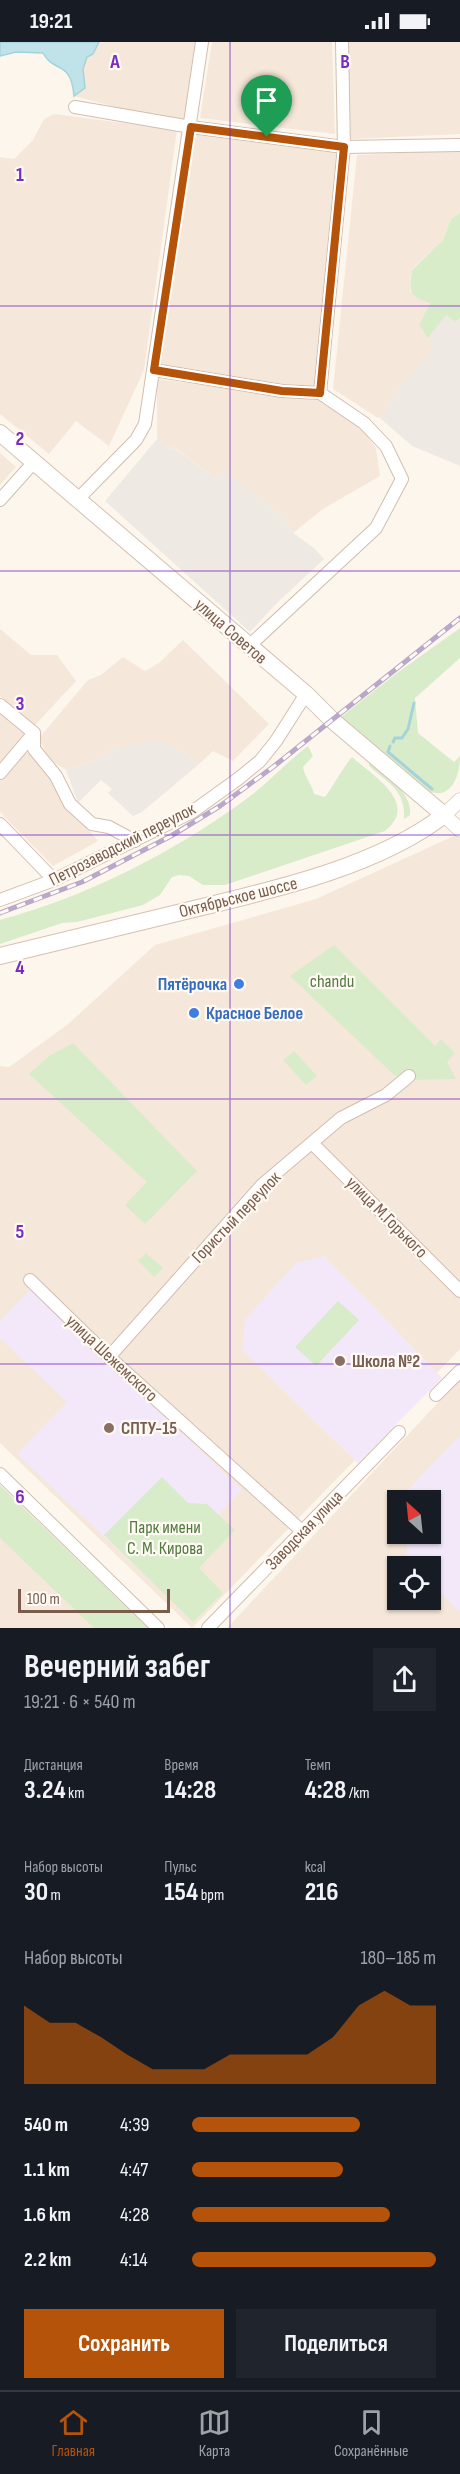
<!DOCTYPE html>
<html lang="ru">
<meta charset="utf-8">
<style>
:root{--surface:#171b24;--page:#20242c;--text:#f1f3f6;--muted:#9ea1a6;--line:#363941;--accent:#b45309}
body{margin:0;font-family:"Sofia Sans Condensed",sans-serif;background:var(--page);color:var(--text);height:100vh;display:flex;flex-direction:column;font-size:22px;white-space:nowrap}
*{box-sizing:border-box;margin:0}
p{font-size:20px;color:var(--muted)}
.icon{flex:none;width:33px;height:33px;fill:none;stroke:currentColor;stroke-width:2;stroke-linecap:round;stroke-linejoin:round}
.map{position:relative;height:1586px;overflow:hidden}
.details{display:flex;flex-direction:column;background:var(--surface);flex:1}
.details>*{flex:none}
.needle{width:39px;rotate:333deg}
.fabs{position:absolute;left:387px;top:1448px;display:grid;gap:12px}
.fabs a{display:grid;place-items:center;width:54px;height:54px;border-radius:0px;background:var(--surface);box-shadow:0 2px 4px #0004;font-size:30px}
.scale{position:absolute;left:18px;bottom:15px;width:152px;box-sizing:border-box;padding-left:6px;border:3px solid #7a5c4d;border-top:0;font-size:16px;line-height:21px;white-space:nowrap;color:#7a5c4d;-webkit-text-stroke:4px #fffaf3;paint-order:stroke}
.pin{position:absolute;display:grid;place-items:center;width:51px;height:51px;color:#fff;margin:-62px -26px;border-radius:50% 50% 50% 0;rotate:-45deg;box-shadow:0 0 6px #0007}
.pin .icon{rotate:45deg}
.round{display:grid;place-items:center;flex:none;width:63px;height:63px;border-radius:0px;background:var(--page)}
.headline{display:flex;align-items:center;justify-content:space-between;height:102px;padding:0 24px}
h1{font-size:33px;font-weight:700;line-height:45px}
.stats{display:grid;grid-template-columns:repeat(3,1fr);gap:9px;height:102px;padding:6px 24px}
.stats div{display:grid;align-content:center}
.stats b{font-size:26px;font-weight:700}
.stats small{font-size:16px;font-weight:400}
.stats p{font-size:16px}
.chart{height:168px;padding:12px 24px}
.chart p{display:flex;justify-content:space-between}
.chart svg{width:100%;height:108px;margin-top:6px;fill:var(--accent);opacity:.7}
.primary-button{display:flex;gap:12px;margin-top:auto;padding:12px 24px}
.primary-button a{flex:1;height:69px;border-radius:0px;background:var(--accent);color:#fff;font-size:24px;font-weight:700;line-height:69px;text-align:center}
.primary-button a+a{background:var(--page);color:var(--text)}
ul{padding:0 24px;list-style:none;font-size:20px}
li{display:grid;grid-template-columns:96px 72px 1fr;align-items:center;height:45px}
li i{height:15px;border-radius:8px;background:var(--accent)}
.status{display:flex;justify-content:space-between;align-items:center;height:42px;padding:0 30px;background:var(--surface);direction:ltr}
.status svg{height:16px;fill:currentColor}
.dock{display:flex;justify-content:space-around;align-items:center;height:84px;border-top:2px solid var(--line);background:var(--surface);font-size:16px;color:var(--muted)}
.dock a{display:grid;justify-items:center;gap:3px}
.dock .current{color:var(--accent)}
.map>svg:first-child{display:block}
</style>
<div class="status"><b>19:21</b><svg viewBox="0 0 49 12"><path d="M0 12V9h3v3zM5 12V6h3v6zM10 12V3h3v9zM15 12V0h3v12zM26 1h20v11H26zM47 4h2v5h-2z"/></svg></div>
<div class="map">
<svg width="460" height="1586" viewBox="0 0 460 1586">
<rect width="100%" height="100%" fill="#fdf6ec"/>
<g fill="#f5e8da" fill-rule="evenodd">
<path d="M99,0h96l-11,77 -61,-10 -49,-13 11,-8 -2,-19 4,-13 6,-2z"/>
<path d="M212,0h120l3,92 -135,-16z"/>
<path d="M347,0h113v92l-109,5z"/>
<path d="M54,72l123,16 -33,240 -35,76 -33,-25 -27,33 -49,-40v-257l14,2 19,-19 11,-21z"/>
<path d="M191,85l153,20 -24,246 -166,-23z"/>
<path d="M460,108v63l-9,6 -8,21 -31,29 -2,11v11l20,12 -11,22 16,23 -48,55 5,4 -10,10 -4,1 -45,-29 24,-234z"/>
<path d="M157,337l161,21 12,4 32,25 14,19 4,28 -57,33 -30,24 -10,-17 -60,-45 -7,8 -42,-32 -3,3 -14,-11z"/>
<path d="M0,411l16,14 -16,18z"/>
<path d="M0,587l31,26h26l19,26 -41,44 -35,-29z"/>
<path d="M183,598l86,84 -36,37 -20,-10 -15,14 -18,-15 -65,-1 -24,13 -25,8 -17,-11 -10,-21 49,-58 13,-5 22,-18 22,14 14,-8z"/>
<path d="M0,671l24,19v4l-24,27z"/>
<path d="M24,710l13,5 17,22 7,19 37,43 -45,25 -53,-54v-31z"/>
<path d="M456,793l4,4v510l-23,24 -113,-117 -82,94 113,110 -163,168 -192,-185v-377l9,1 58,-42 88,-80 161,-46z"/>
<path d="M460,1337v249h-233zM398,1458h32v33h-32zM398,1524h32v33h-32z"/>
<path d="M0,1459l133,127h-133z"/>
</g>
<g fill="#efe9e4">
<path d="M446,272l10,8 4,-4v148l-48,-20 -32,-28 12,-11 -5,-4 47,-55 -6,-10z"/>
<path d="M157,397l14,11 2,-3 43,32 7,-9 60,46 10,17 21,15 10,11 -47,44 -27,29 -145,-131z"/>
<path d="M156,698l24,10 18,15 -56,47 -9,4 -25,-23 4,-4 -11,-9 -23,23 -12,-33 25,-8 24,-13z"/>
</g>
<g fill="#f3e8fa">
<path d="M324,1214l118,122 -84,85 -116,-113 3,-31 51,-56z"/>
<path d="M31,1247l211,201 -89,93 -136,-129 50,-52 -67,-64v-17z"/>
<path d="M460,1393v178l-29,-31 -1,-16h-15l-8,-8 -1,-25h24v-33h-27v-5z"/>
</g>
<g fill="#d8ecc9">
<path d="M460,171v105l-4,4 -10,-7 -18,23 -9,-13 11,-22c-22,-7 -21,-12 -18,-33l31,-30 8,-21z"/>
<path d="M460,586v30l-45,40 3,35 36,29 6,-6c0,18 -8,45 -31,35l-88,-74 56,-44z"/>
<path d="M308,704l5,10 -10,11c1,9 9,17 11,27l11,3c10,-13 16,-27 27,-40 21,19 68,46 33,74l-160,54h-22l-14,-9 -10,-1 -7,2 -12,18 -17,10 -66,17 -15,1 -62,21v-24c88,-24 175,-68 249,-123 21,-16 38,-35 59,-51z"/>
<path d="M369,721c16,13 44,29 41,52l-6,4c2,-29 -16,-36 -35,-53z"/>
<path d="M334,903l101,101 6,-7 14,14 -8,9 9,17 -47,1 -15,-5 -104,-99z"/>
<path d="M73,1001l124,128 -52,53 -20,-19 22,-23 -118,-108 20,-18z"/>
<path d="M294,1009l23,25 -11,9 -23,-25z"/>
<path d="M146,1211l17,15 -9,9 -16,-16z"/>
<path d="M338,1259l21,19 -43,46 -21,-19z"/>
<path d="M162,1435l26,26 19,1 28,26 -36,38 24,25 -30,29 -89,-87z"/>
<path d="M0,1443l148,143h-54l-94,-90z"/>
</g>
<path fill="#bfe3e8" stroke="#a5d3da" stroke-width="1.5" d="M0,0h99l-6,12 -6,3 -4,12 2,19 -11,8c-3,-37 -20,-22 -31,-43l-27,-1 -16,4z"/>
<g fill="none" stroke-linecap="round" stroke-linejoin="round">
<g stroke="#a5d3da" stroke-width="3">
<path d="M393,700l2,-4h7l6,-9 6,-26"/>
<path d="M390,704l-2,6 44,37"/>
</g>
<defs>
<g id="minor">
<path d="M75,65l116,20 153,20 116,-2"/>
<path d="M154,328l128,21 38,2 44,30 22,23 16,33 -26,49 -127,118"/>
<path d="M320,351l24,-246 -2,-105"/>
<path d="M78,457l58,-59 9,-16 57,-382"/>
<path d="M0,458l34,-38"/>
<path d="M0,663l34,28v16l22,27 14,28 22,20 17,3 26,14"/>
<path d="M0,731l34,-40"/>
<path d="M0,782l54,56"/>
<path d="M0,858l54,-20 138,-68 46,-33 22,-18 16,-20 30,-47"/>
<path d="M313,1102l147,147"/>
<path d="M30,1238l79,77 194,175"/>
<path d="M109,1315l154,-173 78,-66 45,-23 23,-19"/>
<path d="M436,1353l24,-24"/>
<path d="M0,1432l158,154"/>
<path d="M208,1586l191,-196"/>
</g>
<path id="tertiary" d="M460,758l-16,15 16,15"/>
<path id="secondary" d="M0,391l306,261 26,26 112,95c-65,51 -171,75 -250,94 -64,16 -129,31 -194,47"/>
</defs>
<use href="#minor" stroke="#d1beb0" stroke-width="14"/>
<use href="#tertiary" stroke="#d1beb0" stroke-width="15"/>
<use href="#secondary" stroke="#d6c0b0" stroke-width="18"/>
<use href="#minor" stroke="#fff" stroke-width="12"/>
<use href="#tertiary" stroke="#fff" stroke-width="14"/>
<use href="#secondary" stroke="#fff" stroke-width="16"/>
<defs>
<path id="rail" d="M0,871l82,-31 89,-46 49,-30 53,-39 187,-149"/>
</defs>
<use href="#rail" stroke="#b9a8c9" stroke-width="5"/>
<use href="#rail" stroke="#fffaf3" stroke-width="3" stroke-dasharray="9" stroke-linecap="butt"/>
</g>
<g fill="none" stroke-linecap="round" stroke-linejoin="round">
<defs>
<path id="route" d="M191,85l153,20 -24,246 -38,-2 -128,-21z"/>
</defs>
<use href="#route" stroke="#fff" stroke-width="12"/>
<use href="#route" stroke="#b45309" stroke-width="8"/>
</g>
<path fill="none" stroke="#7b2cbf" stroke-width="1.5" stroke-opacity="0.55" d="M230,0v1586M0,264h460M0,529h460M0,793h460M0,1057h460M0,1322h460"/>
<g fill="#3f7fe0" stroke="#fffaf3" stroke-width="2">
<circle cx="239" cy="942" r="6"/>
<circle cx="194" cy="971" r="6"/>
</g>
<g fill="#8d6e63" stroke="#fffaf3" stroke-width="2">
<circle cx="340" cy="1319" r="6"/>
<circle cx="109" cy="1386" r="6"/>
</g>
<g text-anchor="middle" stroke-width="4.5" stroke-linejoin="round" paint-order="stroke">
<g font-size="18" fill="#7a5c4d" stroke="#fffaf3">
<text transform="translate(231 589) rotate(41)" y="6">улица Советов</text>
<text transform="translate(122 802) rotate(-27)" y="6">Петрозаводский переулок</text>
<text transform="translate(238 855) rotate(-14)" y="6">Октябрьское шоссе</text>
<text transform="translate(236 1175) rotate(-46)" y="6">Гористый переулок</text>
<text transform="translate(387 1175) rotate(45)" y="6">улица М.Горького</text>
<text transform="translate(112 1316) rotate(43)" y="6">улица Шежемского</text>
<text transform="translate(304 1488) rotate(-46)" y="6">Заводская улица</text>
</g>
<g font-size="18" fill="#537a41" stroke="#fffaf3">
<text x="332" y="945">chandu</text>
<text x="165" y="1491">Парк имени<tspan x="165" dy="21">С. М. Кирова</tspan></text>
</g>
<g font-size="18" font-weight="bold" fill="#366cbe" stroke="#fffaf3" text-anchor="end">
<text x="227" y="948">Пятёрочка</text>
<text x="206" y="977" text-anchor="start">Красное Белое</text>
</g>
<g font-size="18" font-weight="bold" fill="#785e54" stroke="#fffaf3" text-anchor="start">
<text x="352" y="1325">Школа №2</text>
<text x="121" y="1392">СПТУ-15</text>
</g>
</g>
<g font-size="20" text-anchor="middle" font-weight="bold" fill="#7b2cbf" stroke="#fffaf3" stroke-width="4.5" stroke-linejoin="round" paint-order="stroke">
<text x="115" y="26">A</text>
<text x="345" y="26">B</text>
<text x="20" y="139">1</text>
<text x="20" y="403">2</text>
<text x="20" y="668">3</text>
<text x="20" y="932">4</text>
<text x="20" y="1196">5</text>
<text x="20" y="1461">6</text>
</g>
</svg>
<div class="fabs">
<a><svg class="needle" viewBox="-14 -14 28 28"><path d="M0-13l5 13h-10z" fill="#e53935"/><path d="M0 13l5-13h-10z" fill="#9ea1a6"/></svg></a>
<a><svg class="icon" aria-label="locate" viewBox="0 0 24 24"><circle cx="12" cy="12" r="6"/><path d="M12 2v4M12 18v4M2 12h4M18 12h4"/></svg></a>
</div>
<div class="scale">100 m</div>
<div class="pin" style="left:267px;top:95px;background:#1e9e55"><svg class="icon" aria-label="arrive" viewBox="0 0 24 24"><path d="M6 21V4h12l-3 4 3 4H6"/></svg></div>
</div>
<section class="details">
<div class="headline"><div><h1>Вечерний забег</h1><p>19:21 · 6 × 540 m</p></div><a class="round"><svg class="icon" aria-label="share" viewBox="0 0 24 24"><path d="M12 15V3M7 8l5-5 5 5M5 13v7h14v-7"/></svg></a></div>
<div class="stats">
<div><p>Дистанция</p><b>3.24<small> km</small></b></div>
<div><p>Время</p><b>14:28</b></div>
<div><p>Темп</p><b>4:28<small> /km</small></b></div>
</div>
<div class="stats">
<div><p>Набор высоты</p><b>30<small> m</small></b></div>
<div><p>Пульс</p><b>154<small> bpm</small></b></div>
<div><p>kcal</p><b>216</b></div>
</div>
<div class="chart"><p><span>Набор высоты</span>180–185 m</p>
<svg viewBox="0 0 160 44" preserveAspectRatio="none"><path d="M0 44V12L10 19L20 19L30 25L40 32L50 38L60 38L70 38L80 32L90 32L100 32L110 32L120 25L130 12L140 6L150 12L160 12V44z"/></svg>
</div>
<ul>
<li><b>540 m</b>4:39<i style="width:69%"></i></li>
<li><b>1.1 km</b>4:47<i style="width:62%"></i></li>
<li><b>1.6 km</b>4:28<i style="width:81%"></i></li>
<li><b>2.2 km</b>4:14<i style="width:100%"></i></li>
</ul>
<div class="primary-button"><a>Сохранить</a><a>Поделиться</a></div>
</section>
<nav class="dock">
<a class="current"><svg class="icon" aria-label="home" viewBox="0 0 24 24"><path d="M3 11l9-7 9 7M6 9v11h12V9"/></svg>Главная</a>
<a><svg class="icon" aria-label="map" viewBox="0 0 24 24"><path d="M3 6l6-2 6 2 6-2v14l-6 2-6-2-6 2zM9 4v14M15 6v14"/></svg>Карта</a>
<a><svg class="icon" aria-label="saved" viewBox="0 0 24 24"><path d="M7 4h10v16l-5-4-5 4z"/></svg>Сохранённые</a>
</nav>
